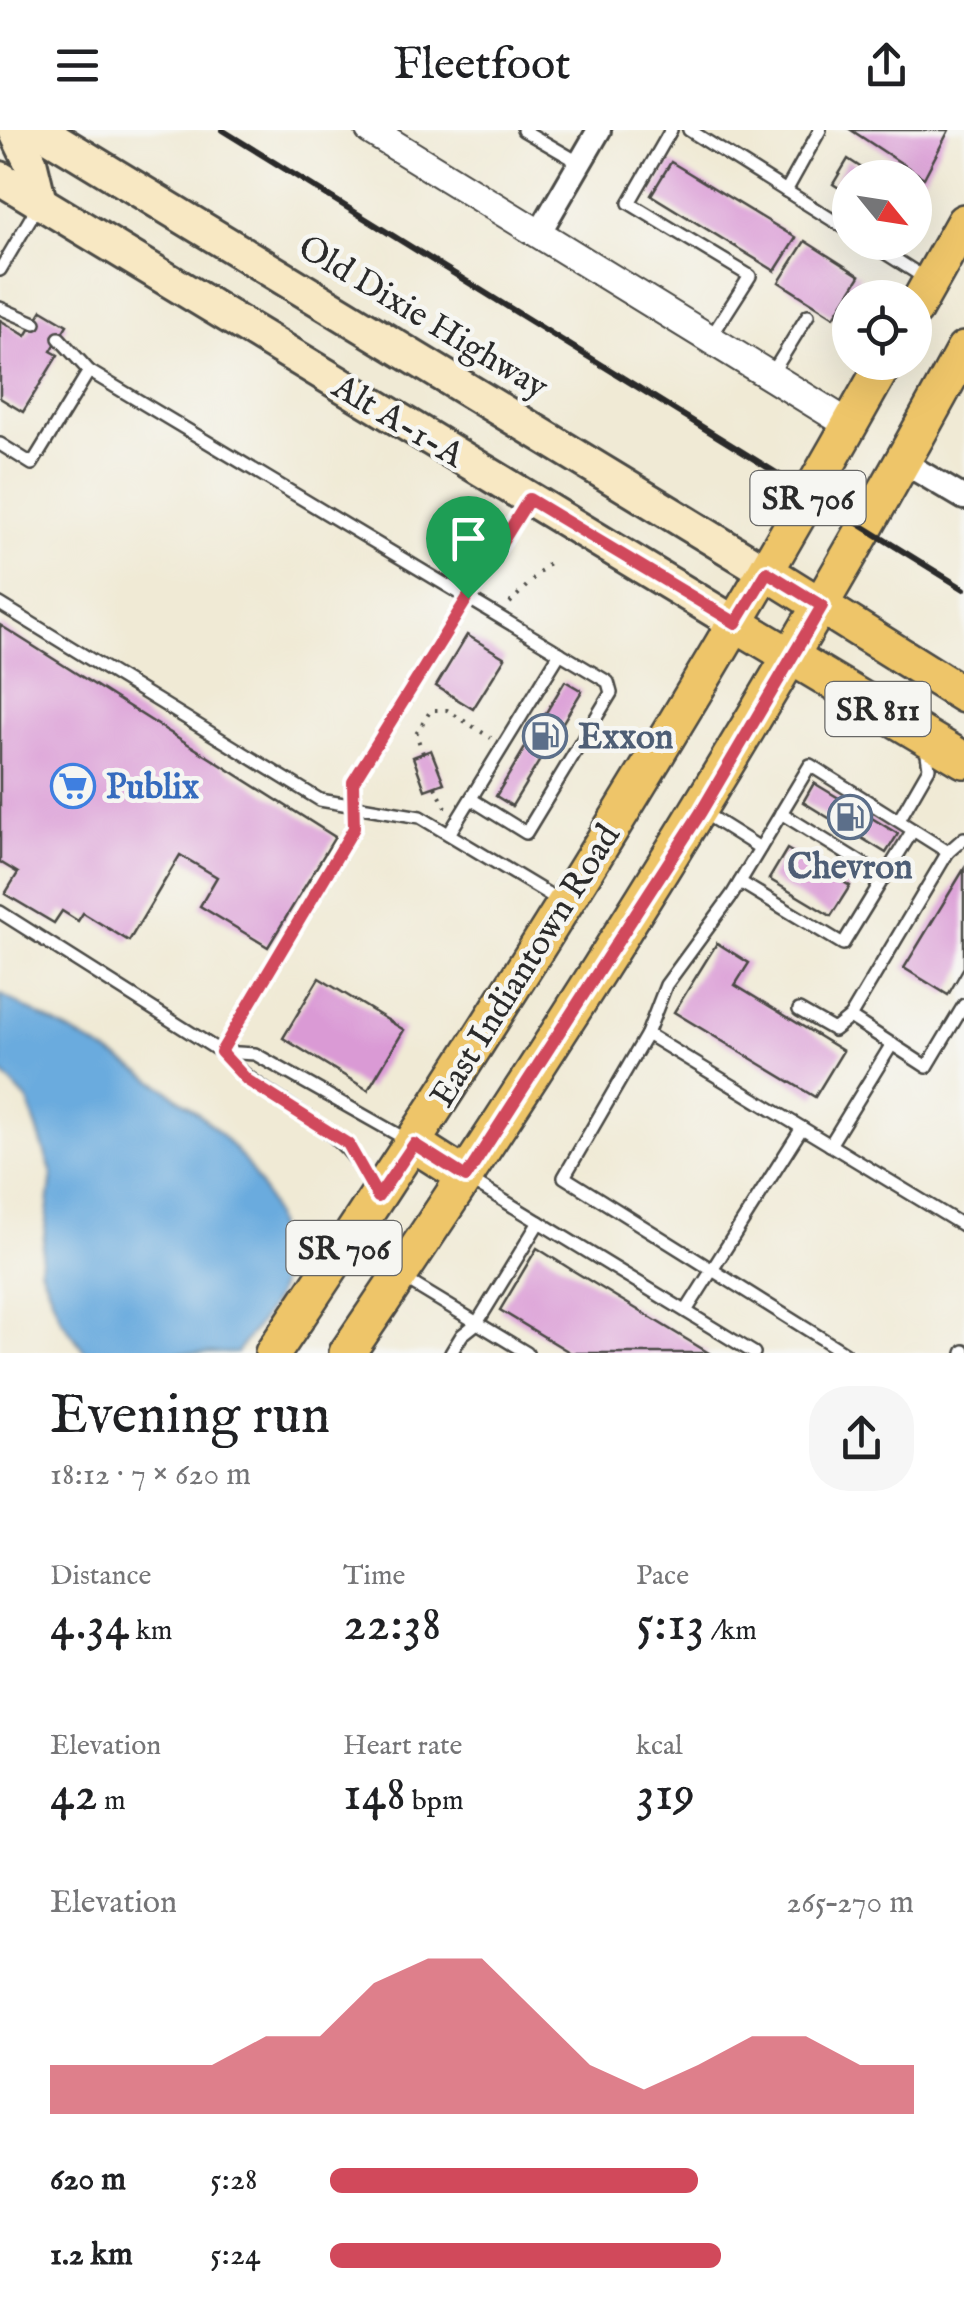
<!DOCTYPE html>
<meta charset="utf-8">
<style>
:root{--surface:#fff;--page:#f6f6f6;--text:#202124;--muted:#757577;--accent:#d1495b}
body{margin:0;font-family:"IM FELL English",serif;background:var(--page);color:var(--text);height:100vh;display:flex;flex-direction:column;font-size:38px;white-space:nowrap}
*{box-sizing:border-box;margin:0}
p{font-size:32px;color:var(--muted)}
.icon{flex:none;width:55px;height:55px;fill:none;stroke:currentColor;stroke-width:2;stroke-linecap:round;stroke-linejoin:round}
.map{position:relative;height:1223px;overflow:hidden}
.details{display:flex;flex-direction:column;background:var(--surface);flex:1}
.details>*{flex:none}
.needle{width:65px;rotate:120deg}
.buttons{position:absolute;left:832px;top:30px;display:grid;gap:20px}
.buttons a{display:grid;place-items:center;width:100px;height:100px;border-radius:50%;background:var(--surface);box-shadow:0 10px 40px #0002;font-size:50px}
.pin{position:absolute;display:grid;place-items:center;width:85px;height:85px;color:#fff;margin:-102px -42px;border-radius:50% 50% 50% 0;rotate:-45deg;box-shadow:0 0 10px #0007}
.pin .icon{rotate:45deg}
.round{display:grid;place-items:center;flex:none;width:105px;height:105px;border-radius:40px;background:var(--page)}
.headline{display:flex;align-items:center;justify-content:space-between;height:170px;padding:0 50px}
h1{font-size:55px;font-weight:600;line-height:75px}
.stats{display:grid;grid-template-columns:repeat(3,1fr);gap:15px;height:170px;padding:10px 50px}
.stats div{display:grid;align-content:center}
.stats b{font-size:50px;font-weight:600}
.stats small{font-size:28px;font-weight:400}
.stats p{font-size:28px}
.chart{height:280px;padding:20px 50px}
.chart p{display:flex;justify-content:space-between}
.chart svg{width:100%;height:180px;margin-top:10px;fill:var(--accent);opacity:.7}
ul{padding:0 50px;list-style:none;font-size:32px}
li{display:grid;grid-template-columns:160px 120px 1fr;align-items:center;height:75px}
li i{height:25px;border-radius:12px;background:var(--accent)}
header{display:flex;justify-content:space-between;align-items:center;height:130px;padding:0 50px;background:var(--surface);font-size:45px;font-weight:600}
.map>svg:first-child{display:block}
</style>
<header><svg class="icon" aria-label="menu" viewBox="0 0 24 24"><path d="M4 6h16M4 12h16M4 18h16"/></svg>Fleetfoot<svg class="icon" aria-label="share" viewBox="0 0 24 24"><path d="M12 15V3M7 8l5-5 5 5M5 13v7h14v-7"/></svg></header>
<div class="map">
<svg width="964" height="1223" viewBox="0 0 964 1223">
<rect width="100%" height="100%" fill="#f6f6f2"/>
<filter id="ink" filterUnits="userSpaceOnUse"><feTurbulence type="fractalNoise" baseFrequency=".01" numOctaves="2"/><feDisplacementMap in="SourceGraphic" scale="20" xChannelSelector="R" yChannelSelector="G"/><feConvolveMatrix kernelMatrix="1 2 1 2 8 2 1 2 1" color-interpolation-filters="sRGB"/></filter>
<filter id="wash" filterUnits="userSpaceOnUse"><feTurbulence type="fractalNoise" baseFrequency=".0048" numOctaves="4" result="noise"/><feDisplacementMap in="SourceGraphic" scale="40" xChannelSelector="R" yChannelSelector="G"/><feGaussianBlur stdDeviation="2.25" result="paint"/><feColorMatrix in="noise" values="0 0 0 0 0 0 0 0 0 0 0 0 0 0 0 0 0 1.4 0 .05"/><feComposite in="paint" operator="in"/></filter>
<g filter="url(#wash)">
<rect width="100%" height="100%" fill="#f0ead5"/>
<path fill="#6aabde" stroke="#4a6b84" stroke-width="2.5" d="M0,864c106,60 298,138 280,288 -2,22 -31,52 -43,71h-151l-25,-34 -21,-51 12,-94 -24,-73 -28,-30z"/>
<g id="blocks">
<g fill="#da9ad5">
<path d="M851,0h98l-25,48z"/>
<path d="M848,29l29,19h-27v17l-17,-11z"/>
<path d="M671,32l125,76 -21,33 -124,-76z"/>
<path d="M805,111l55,35 -26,41 -55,-35z"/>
<path d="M42,180l25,15 -16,26 7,4 -35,57 -23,-14v-78l26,16z"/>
<path d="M0,495l335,212 -67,110 -68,-41 17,-29 -37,-22 -51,86 -46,-28 -5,8 -16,-10 -8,12 -49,-29 13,-21 -18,-11z"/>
<path d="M467,505l38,23 -32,51 -37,-23z"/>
<path d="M565,551l17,10 -70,115 -16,-10z"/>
<path d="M431,620l13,33 -19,7 -12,-33z"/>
<path d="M814,653l84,51 -12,19 -83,-51z"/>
<path d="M787,719l63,37 -19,30 -62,-37z"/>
<path d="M964,739v98l-16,28 -44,-27z"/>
<path d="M717,813l32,20 -14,22 108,66 -28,46 -141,-85z"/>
<path d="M319,848l85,52 -36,60 -85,-52z"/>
<path d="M537,1118l35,22 137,83h-138l-71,-43z"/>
</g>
</g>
</g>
<g filter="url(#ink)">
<use href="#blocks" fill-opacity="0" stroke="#494844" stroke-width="2.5"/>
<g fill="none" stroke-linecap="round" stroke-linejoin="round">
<defs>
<g id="service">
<path d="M523,0l57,33"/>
<path d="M671,0l-42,73 121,73 -41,64"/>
<path d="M689,0l161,101"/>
<path d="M786,61l34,-61"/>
<path d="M868,112l60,38"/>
<path d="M0,140l39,-66"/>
<path d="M0,178l35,15"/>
<path d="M59,208l30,33"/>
<path d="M771,245l37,-60"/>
<path d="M0,314l32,20 57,-93 519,311 3,11 -85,140 -55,-34"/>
<path d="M0,474l320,196 100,17 140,84"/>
<path d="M701,681l59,37"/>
<path d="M899,690l30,-52 -3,-20"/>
<path d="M449,704l111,-181"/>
<path d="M884,747l29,-47"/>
<path d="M740,752l103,62 41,-67 -103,-64"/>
<path d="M0,782l221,140c53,57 116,64 153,136"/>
<path d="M799,880l35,20 16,-13 98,-165"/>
<path d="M850,887l77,50 37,-62"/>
<path d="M647,904l317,192"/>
<path d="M221,922l133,-224 -1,-46 174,-279"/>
<path d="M221,922l34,2 154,87"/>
<path d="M830,1015l62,-101"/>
<path d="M470,1050l284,173"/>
<path d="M403,1148l124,75"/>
<path d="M686,1181l116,-183"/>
<path d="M451,1223l11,-18 15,-12 62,-101"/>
<path d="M845,1223l-281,-176 83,-143 19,-49 66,-90 78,-130 138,87 16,-14"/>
<path d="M963,1223l1,-2"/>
</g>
<g id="minor">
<path d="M538,105l61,-105"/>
<path d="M903,332l61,36"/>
</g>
<path id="tertiary" d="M370,0l480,295"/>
<g id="secondary">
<path d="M15,0l15,31 10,41"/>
<path d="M40,0l727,442"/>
<path d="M0,48l735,445"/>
</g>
<g id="primary">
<path d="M915,179l49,-87"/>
<path d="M767,442l197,123"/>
<path d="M735,493l229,137"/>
<path d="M414,1014l52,33"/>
<path d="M273,1223c217,-322 423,-652 612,-991"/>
<path d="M347,1223c221,-325 429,-657 617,-1003"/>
</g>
</defs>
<use href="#service" stroke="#494844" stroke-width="16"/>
<use href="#minor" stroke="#494844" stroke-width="28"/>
<use href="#tertiary" stroke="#494844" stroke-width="32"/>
<use href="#secondary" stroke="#494844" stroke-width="38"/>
<use href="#primary" stroke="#494844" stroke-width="40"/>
<g stroke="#494844" stroke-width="4" stroke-dasharray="2.5 8" stroke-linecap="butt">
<path d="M510,473l42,-43"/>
<path d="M423,623l-7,-19 15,-24h16l44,28"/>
<path d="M435,657l12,22"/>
</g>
<use href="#service" stroke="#fff" stroke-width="11"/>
<use href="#minor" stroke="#fff" stroke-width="22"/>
<use href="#tertiary" stroke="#fff" stroke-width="28"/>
<use href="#secondary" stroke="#f8e8c3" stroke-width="32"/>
<use href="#primary" stroke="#eec569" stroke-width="35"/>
<path stroke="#2b2b2b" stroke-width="6" d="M222,0l742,459"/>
</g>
</g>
<g fill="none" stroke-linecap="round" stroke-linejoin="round" filter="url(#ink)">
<defs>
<path id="route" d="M529,369l207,124 31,-51 55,34 -121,206 -235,365 -52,-33 -36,53 -30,-53 -101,-64 -26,-28 133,-224 -1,-46z"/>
</defs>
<use href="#route" stroke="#fff" stroke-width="20"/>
<use href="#route" stroke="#d1495b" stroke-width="12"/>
</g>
<defs>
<symbol id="fuel-ring" viewBox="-11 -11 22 22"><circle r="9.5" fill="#f6f6f2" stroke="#5c6f8a" stroke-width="1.5"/><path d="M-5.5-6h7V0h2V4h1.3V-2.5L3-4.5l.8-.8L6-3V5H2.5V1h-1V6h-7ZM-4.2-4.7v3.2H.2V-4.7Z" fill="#5c6f8a"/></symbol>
<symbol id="supermarket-ring" viewBox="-11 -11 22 22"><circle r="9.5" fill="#f6f6f2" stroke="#3f7fe0" stroke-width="1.5"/><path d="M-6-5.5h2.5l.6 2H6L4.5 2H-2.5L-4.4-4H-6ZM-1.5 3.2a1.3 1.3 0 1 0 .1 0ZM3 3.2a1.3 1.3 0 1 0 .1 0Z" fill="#3f7fe0"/></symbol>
</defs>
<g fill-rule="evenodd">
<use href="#fuel-ring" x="520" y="581" width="50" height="50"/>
<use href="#supermarket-ring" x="48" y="631" width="50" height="50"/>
<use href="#fuel-ring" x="825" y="662" width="50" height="50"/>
</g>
<g text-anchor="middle" stroke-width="9" stroke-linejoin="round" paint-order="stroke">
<g fill="#f6f6f2" stroke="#686867" stroke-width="2.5">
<rect x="750.5" y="341" width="115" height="54" rx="8"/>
<rect x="825.5" y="552" width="105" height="54" rx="8"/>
<rect x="286.5" y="1091" width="115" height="54" rx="8"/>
</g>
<g font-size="32" font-weight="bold" fill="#2b2b2b">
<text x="808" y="379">SR 706</text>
<text x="878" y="590">SR 811</text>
<text x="344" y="1129">SR 706</text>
</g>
<g font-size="35" fill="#2b2b2b" stroke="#f6f6f2">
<text transform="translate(424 186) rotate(31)" y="12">Old Dixie Highway</text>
<text transform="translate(399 290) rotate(31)" y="12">Alt A-1-A</text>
<text transform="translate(524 835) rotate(-58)" y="12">East Indiantown Road</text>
</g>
<g font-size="35" font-weight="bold" fill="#4e5e75" stroke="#f6f6f2" text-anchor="start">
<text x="578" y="618">Exxon</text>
<text x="850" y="748" text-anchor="middle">Chevron</text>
</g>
<g font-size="35" font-weight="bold" fill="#366cbe" stroke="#f6f6f2" text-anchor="start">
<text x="106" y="668">Publix</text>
</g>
</g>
</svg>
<div class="buttons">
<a><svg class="needle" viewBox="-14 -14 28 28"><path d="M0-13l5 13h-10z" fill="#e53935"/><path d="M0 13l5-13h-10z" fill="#757577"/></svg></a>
<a><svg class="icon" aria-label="locate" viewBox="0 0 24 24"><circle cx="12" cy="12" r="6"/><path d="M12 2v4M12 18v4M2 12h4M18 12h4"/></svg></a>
</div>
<div class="pin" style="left:468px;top:468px;background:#1e9e55"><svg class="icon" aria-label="arrive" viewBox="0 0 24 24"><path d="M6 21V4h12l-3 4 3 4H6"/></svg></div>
</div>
<section class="details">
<div class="headline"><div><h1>Evening run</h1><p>18:12 · 7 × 620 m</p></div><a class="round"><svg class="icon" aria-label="share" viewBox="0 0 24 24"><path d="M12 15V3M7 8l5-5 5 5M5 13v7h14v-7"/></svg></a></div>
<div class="stats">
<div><p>Distance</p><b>4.34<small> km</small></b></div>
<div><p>Time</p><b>22:38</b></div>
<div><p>Pace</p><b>5:13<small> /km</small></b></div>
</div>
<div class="stats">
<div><p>Elevation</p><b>42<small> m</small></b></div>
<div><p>Heart rate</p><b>148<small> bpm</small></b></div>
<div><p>kcal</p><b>319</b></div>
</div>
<div class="chart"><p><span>Elevation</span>265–270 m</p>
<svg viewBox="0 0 160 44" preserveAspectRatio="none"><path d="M0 44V32L10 32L20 32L30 32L40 25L50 25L60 12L70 6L80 6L90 19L100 32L110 38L120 32L130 25L140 25L150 32L160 32V44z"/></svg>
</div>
<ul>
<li><b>620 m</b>5:28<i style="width:63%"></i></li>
<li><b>1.2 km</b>5:24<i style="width:67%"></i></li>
</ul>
</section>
